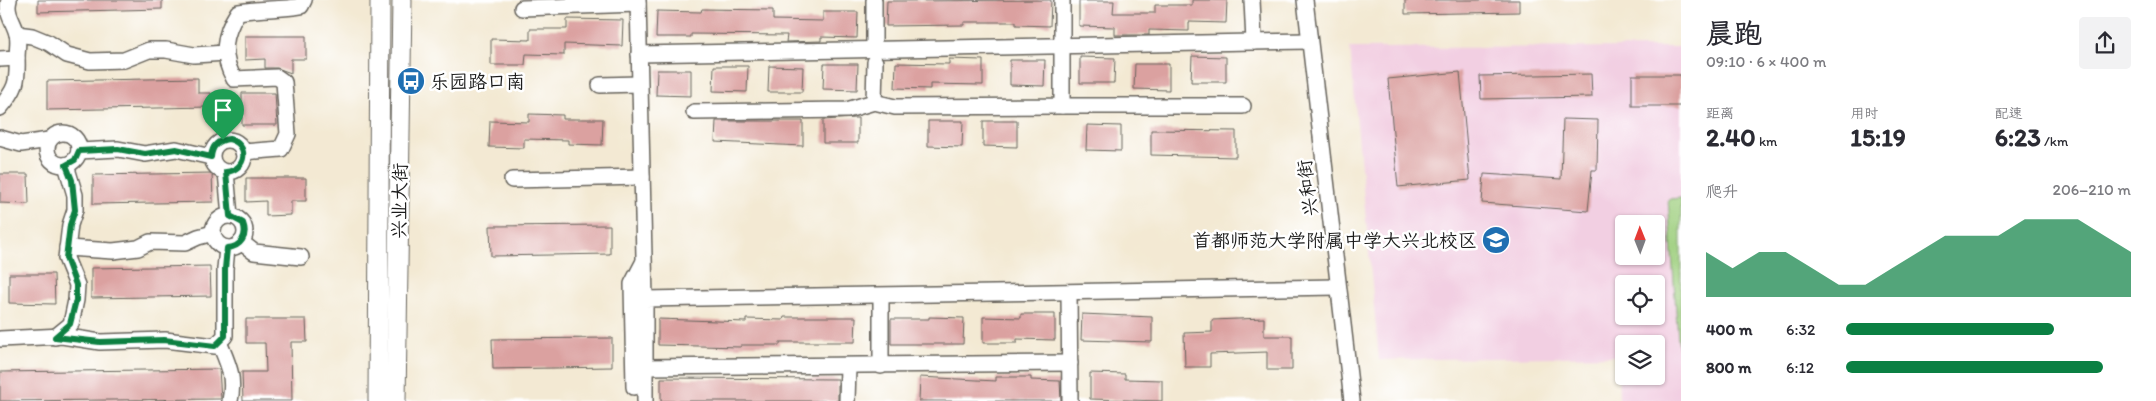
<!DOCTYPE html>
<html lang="zh">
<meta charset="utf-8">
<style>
:root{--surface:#fff;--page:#f2f2f3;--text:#2b2b33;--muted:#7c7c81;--accent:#0b8043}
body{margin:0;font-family:Itim,"LXGW WenKai TC",sans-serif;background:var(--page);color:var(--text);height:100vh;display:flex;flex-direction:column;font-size:19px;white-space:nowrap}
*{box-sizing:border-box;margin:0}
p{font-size:16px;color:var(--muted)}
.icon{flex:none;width:28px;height:28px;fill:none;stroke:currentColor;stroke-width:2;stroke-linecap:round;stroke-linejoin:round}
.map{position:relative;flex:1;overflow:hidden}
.sheet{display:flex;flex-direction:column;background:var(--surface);width:475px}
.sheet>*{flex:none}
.needle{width:32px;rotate:359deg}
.controls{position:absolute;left:1615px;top:215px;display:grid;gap:10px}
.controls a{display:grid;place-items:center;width:50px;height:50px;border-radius:5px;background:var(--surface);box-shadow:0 1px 4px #0004;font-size:25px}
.pin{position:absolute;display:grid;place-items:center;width:42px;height:42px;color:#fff;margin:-51px -21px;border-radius:50% 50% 50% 0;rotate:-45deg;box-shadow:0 0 5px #0007}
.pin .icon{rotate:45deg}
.round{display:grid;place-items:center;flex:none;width:52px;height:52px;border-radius:5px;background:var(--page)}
.overview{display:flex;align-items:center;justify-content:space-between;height:85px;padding:0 25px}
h1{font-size:28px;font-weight:800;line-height:38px}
.stats{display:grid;grid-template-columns:repeat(3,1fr);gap:8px;height:85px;padding:5px 25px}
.stats div{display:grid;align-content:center}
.stats b{font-size:25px;font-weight:800}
.stats small{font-size:14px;font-weight:400}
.stats p{font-size:14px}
.chart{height:140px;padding:10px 25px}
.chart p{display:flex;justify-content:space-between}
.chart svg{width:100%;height:90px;margin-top:5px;fill:var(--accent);opacity:.7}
ul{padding:0 25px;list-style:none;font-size:16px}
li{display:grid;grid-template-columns:80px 60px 1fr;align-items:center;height:38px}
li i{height:12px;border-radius:6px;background:var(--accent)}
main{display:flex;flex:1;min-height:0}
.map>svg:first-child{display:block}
</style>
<main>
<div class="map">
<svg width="1681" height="401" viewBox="0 0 1681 401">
<rect width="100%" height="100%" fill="#fff"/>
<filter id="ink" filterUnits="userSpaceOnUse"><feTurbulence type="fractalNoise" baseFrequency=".02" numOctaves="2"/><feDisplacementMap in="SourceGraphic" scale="10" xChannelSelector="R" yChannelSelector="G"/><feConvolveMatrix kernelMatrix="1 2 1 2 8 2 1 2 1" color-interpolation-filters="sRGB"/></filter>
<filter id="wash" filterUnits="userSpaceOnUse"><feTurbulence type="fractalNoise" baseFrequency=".0096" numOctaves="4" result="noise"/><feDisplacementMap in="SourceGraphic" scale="20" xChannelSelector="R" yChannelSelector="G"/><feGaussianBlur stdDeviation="1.12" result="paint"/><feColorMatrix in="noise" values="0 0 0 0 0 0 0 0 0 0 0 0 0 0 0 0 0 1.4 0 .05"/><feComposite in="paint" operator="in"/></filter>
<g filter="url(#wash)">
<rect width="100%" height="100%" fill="#f3e9d3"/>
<path fill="#f2cfe2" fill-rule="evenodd" d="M1681,47v354h-62l-1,-45 -239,4 -29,-312zM1624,224h32v32h-32zM1624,284h32v32h-32zM1624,344h32v32h-32z"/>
<path fill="#9ecf7e" stroke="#5d764d" d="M1681,198v155h-2l-11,-154z"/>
<g id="blocks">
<g fill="#dba1a0">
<path d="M38,0h124v9l-124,3z"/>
<path d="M1051,0l-1,26 -34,-1v-3h-52v3l-78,1 1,-25z"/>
<path d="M1192,0h35l-1,23 -37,-1v9l-40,-1v5h-34v-8l-36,-1v-25h35l-1,12h42v-8h37z"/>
<path d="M1405,0h114v12l-114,2z"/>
<path d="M702,9l71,1v10l50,1v-9h35l-1,26 -36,-1v4l-35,1 1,-7 -96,-1v3h-35l1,-26 44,1z"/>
<path d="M567,19l56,1 -1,26 -58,-2v11l-38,-1 -1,11h-34v-26l39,1v-11h37z"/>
<path d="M245,36h61v23h-15v14l-14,-5h-12v-9l-20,1z"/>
<path d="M1192,56l34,1v25h-35z"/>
<path d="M1080,57l35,1 -1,25h-34z"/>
<path d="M949,59l34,1v25l-53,-1v5l-35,-1 1,-25 53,1z"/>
<path d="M1010,60h35l-1,26 -34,-1z"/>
<path d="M824,64h34l-1,26 -34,-1z"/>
<path d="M1135,64h34v26l-35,-1z"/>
<path d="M714,66h34l-1,26 -34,-1z"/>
<path d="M769,66l34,1 -1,25h-34z"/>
<path d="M657,70h34v26l-35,-1z"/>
<path d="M1460,72l10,108 -72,7 -10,-108z"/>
<path d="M1591,74l1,23 -111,2 -1,-23z"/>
<rect x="1632" y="75" width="49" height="31"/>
<path d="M198,78v15h13v14l-164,3v-29z"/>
<path d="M242,93h33l2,32h-35z"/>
<path d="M529,114l34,1v4h40l-1,26 -34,-1v-4l-44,-1v9l-35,-1 1,-26 39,1z"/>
<path d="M854,118h4v25h-35v-23z"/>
<path d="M1563,119l35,1 -1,50h-5l-4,41 -106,-8 2,-29 77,5z"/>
<path d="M716,121h87v25l-88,-4z"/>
<path d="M928,121h35l-1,26 -34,-1z"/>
<path d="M983,121h34v26l-34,-1z"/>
<path d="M1087,125l34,1v25l-35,-1z"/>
<path d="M1151,130l85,1v26l-85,-2z"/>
<path d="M212,173l1,29 -120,2v-29z"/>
<path d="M0,174h28l1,30 -29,-1z"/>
<path d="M246,178h60v23h-15v14l-25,1v-15l-20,1z"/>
<path d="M610,225v29l-119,2 -1,-30z"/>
<path d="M210,266l1,30 -120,2v-30z"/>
<path d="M9,274h45l1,30 -46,-1z"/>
<path d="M1021,314h34v26l-38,-1v4h-34v-26l38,1z"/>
<path d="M1082,314l70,3v25l-71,-2z"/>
<path d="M784,317h72l-1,25h-75v3h-39v2l-83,-2v-26l88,3v-3l37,1z"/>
<path d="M929,317l35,1 -1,26h-72v-25h38z"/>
<path d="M1264,318v18h28v34h-25v-18l-57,2v13h-25l-1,-34 28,-1v-12z"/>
<path d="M246,319h60l1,23h-16l1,59h-49l-1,-29h24l-1,-29h-19z"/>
<path d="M612,338v29l-119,2 -1,-30z"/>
<path d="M219,369l2,30 -221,2v-29z"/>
<path d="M1090,373l35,1v5l37,1v21l-72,-2z"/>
<path d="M920,377l76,4v-4h35v3l29,1 1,20h-142z"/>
<path d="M661,378l177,1v22h-177z"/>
</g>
</g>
</g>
<g filter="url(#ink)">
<use href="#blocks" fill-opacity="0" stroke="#67645c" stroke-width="1"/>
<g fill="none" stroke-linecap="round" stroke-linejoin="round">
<defs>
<g id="minor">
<path d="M638,0l7,299"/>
<path d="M1252,0l2,42"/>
<path d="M1305,0l47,401"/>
<path d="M522,8l116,-4"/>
<path d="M17,34l15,2 17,7 18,12 23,6 34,-1 25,-10h17l28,5 32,-2"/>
<path d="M874,49v-49"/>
<path d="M639,54l670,-13"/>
<path d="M0,59l17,-1c0,-7 2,-18 0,-24 -3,-12 -12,-21 -8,-34"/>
<path d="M600,85l39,-1"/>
<path d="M874,102l1,-40"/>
<path d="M1062,106h181"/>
<path d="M0,108c16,-19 18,-25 17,-50"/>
<path d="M694,112l153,-2 27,-8 21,5 167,-1v-106"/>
<circle cx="63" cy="149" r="16"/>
<path d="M0,138l21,6 28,-4"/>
<circle cx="228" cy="156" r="16"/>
<path d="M79,151l39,-2 27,5 31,-5 35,8"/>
<path d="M243,152l38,-3 7,-15 -4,-52 -7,-5 -43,2c-13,-24 -11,-44 4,-67 21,-4 42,-2 63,-6l3,-6"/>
<path d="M226,172l4,44"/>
<path d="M512,180l130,-3"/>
<circle cx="229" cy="232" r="16"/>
<path d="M241,242l13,10 47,5"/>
<path d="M67,248l46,3 25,-3 12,-6 35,1 13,-6 15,-4"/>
<path d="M1069,293l1,108"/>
<path d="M881,296v70"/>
<path d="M55,337l16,-13 5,-24 1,-15 -11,-27 4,-33 5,-15v-15l-9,-30"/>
<path d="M0,339l62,-3 38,6 65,-2 50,6 10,-10v-67l2,-21"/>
<path d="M219,342c9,22 16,34 11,59"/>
<path d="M645,367l425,-4"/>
<path d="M634,387l-2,-103 11,-21"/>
<path d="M645,401v-102l693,-12"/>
<path d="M847,401l1,-34"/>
</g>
<g id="major">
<path d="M378,401l2,-401"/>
<path d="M396,401l6,-401"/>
</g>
</defs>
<use href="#minor" stroke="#67645c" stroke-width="18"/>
<use href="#major" stroke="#67645c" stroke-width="21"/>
<use href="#minor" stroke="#fff" stroke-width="15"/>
<use href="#major" stroke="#fff" stroke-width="19"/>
</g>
</g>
<g fill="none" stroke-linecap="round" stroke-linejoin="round" filter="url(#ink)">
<defs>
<path id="route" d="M229,139c21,5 18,31 -3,33l4,44 13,7c5,13 -2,24 -16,25l-2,21v67l-10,10 -51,-6 -64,2 -45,-5 15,-13 6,-24v-15l-10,-27 4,-33 5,-15 -3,-30 -6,-15 9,-5 4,-9 39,-2 27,5 31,-5 35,8c1,-11 7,-17 18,-18z"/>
</defs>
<use href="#route" stroke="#fff" stroke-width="10"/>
<use href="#route" stroke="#0b8043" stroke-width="6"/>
</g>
<defs>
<symbol id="bus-disc" viewBox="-11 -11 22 22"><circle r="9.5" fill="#1f6fb2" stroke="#fff"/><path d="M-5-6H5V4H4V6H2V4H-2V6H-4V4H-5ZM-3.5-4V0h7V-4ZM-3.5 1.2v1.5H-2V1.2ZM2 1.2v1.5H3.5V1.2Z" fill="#fff"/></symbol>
<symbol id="school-disc" viewBox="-11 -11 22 22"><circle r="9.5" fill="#1f6fb2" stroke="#fff"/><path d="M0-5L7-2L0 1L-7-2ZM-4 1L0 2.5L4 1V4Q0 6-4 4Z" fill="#fff"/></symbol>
</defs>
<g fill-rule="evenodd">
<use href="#bus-disc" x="395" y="65" width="32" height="32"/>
<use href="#school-disc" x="1480" y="224" width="32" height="32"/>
</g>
<g text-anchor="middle" stroke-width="5" stroke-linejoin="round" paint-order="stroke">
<g font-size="19" fill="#1c1c1c" stroke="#fff" text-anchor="start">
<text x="430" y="88">乐园路口南</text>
<text x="1477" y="247" text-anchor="end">首都师范大学附属中学大兴北校区</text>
</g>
<g font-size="19" fill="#1c1c1c" stroke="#fff">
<text transform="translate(1307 188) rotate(-97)" y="7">兴和街</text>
<text transform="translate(399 201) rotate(-89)" y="7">兴业大街</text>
</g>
</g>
</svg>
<div class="controls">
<a><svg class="needle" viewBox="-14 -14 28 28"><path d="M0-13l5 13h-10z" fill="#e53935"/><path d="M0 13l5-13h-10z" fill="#7c7c81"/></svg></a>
<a><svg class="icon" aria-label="locate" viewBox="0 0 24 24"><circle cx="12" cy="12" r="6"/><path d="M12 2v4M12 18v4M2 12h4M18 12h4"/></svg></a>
<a><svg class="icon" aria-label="layers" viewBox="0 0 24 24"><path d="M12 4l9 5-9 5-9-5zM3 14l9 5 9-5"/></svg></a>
</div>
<div class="pin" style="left:223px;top:140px;background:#1e9e55"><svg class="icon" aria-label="arrive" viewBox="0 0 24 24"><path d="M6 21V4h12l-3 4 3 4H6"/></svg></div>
</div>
<section class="sheet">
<div class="overview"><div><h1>晨跑</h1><p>09:10 · 6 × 400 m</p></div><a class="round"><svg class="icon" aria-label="share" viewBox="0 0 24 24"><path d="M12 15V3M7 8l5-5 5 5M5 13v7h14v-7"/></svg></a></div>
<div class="stats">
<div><p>距离</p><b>2.40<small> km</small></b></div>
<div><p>用时</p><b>15:19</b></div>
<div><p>配速</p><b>6:23<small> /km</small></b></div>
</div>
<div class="chart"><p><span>爬升</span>206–210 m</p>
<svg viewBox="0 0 160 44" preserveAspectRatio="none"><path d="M0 44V22L10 30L20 22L30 22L40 30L50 38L60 38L70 30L80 22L90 14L100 14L110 14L120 6L130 6L140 6L150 14L160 22V44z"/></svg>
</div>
<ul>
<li><b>400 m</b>6:32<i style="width:73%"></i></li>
<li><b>800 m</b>6:12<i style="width:90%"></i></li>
</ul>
</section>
</main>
